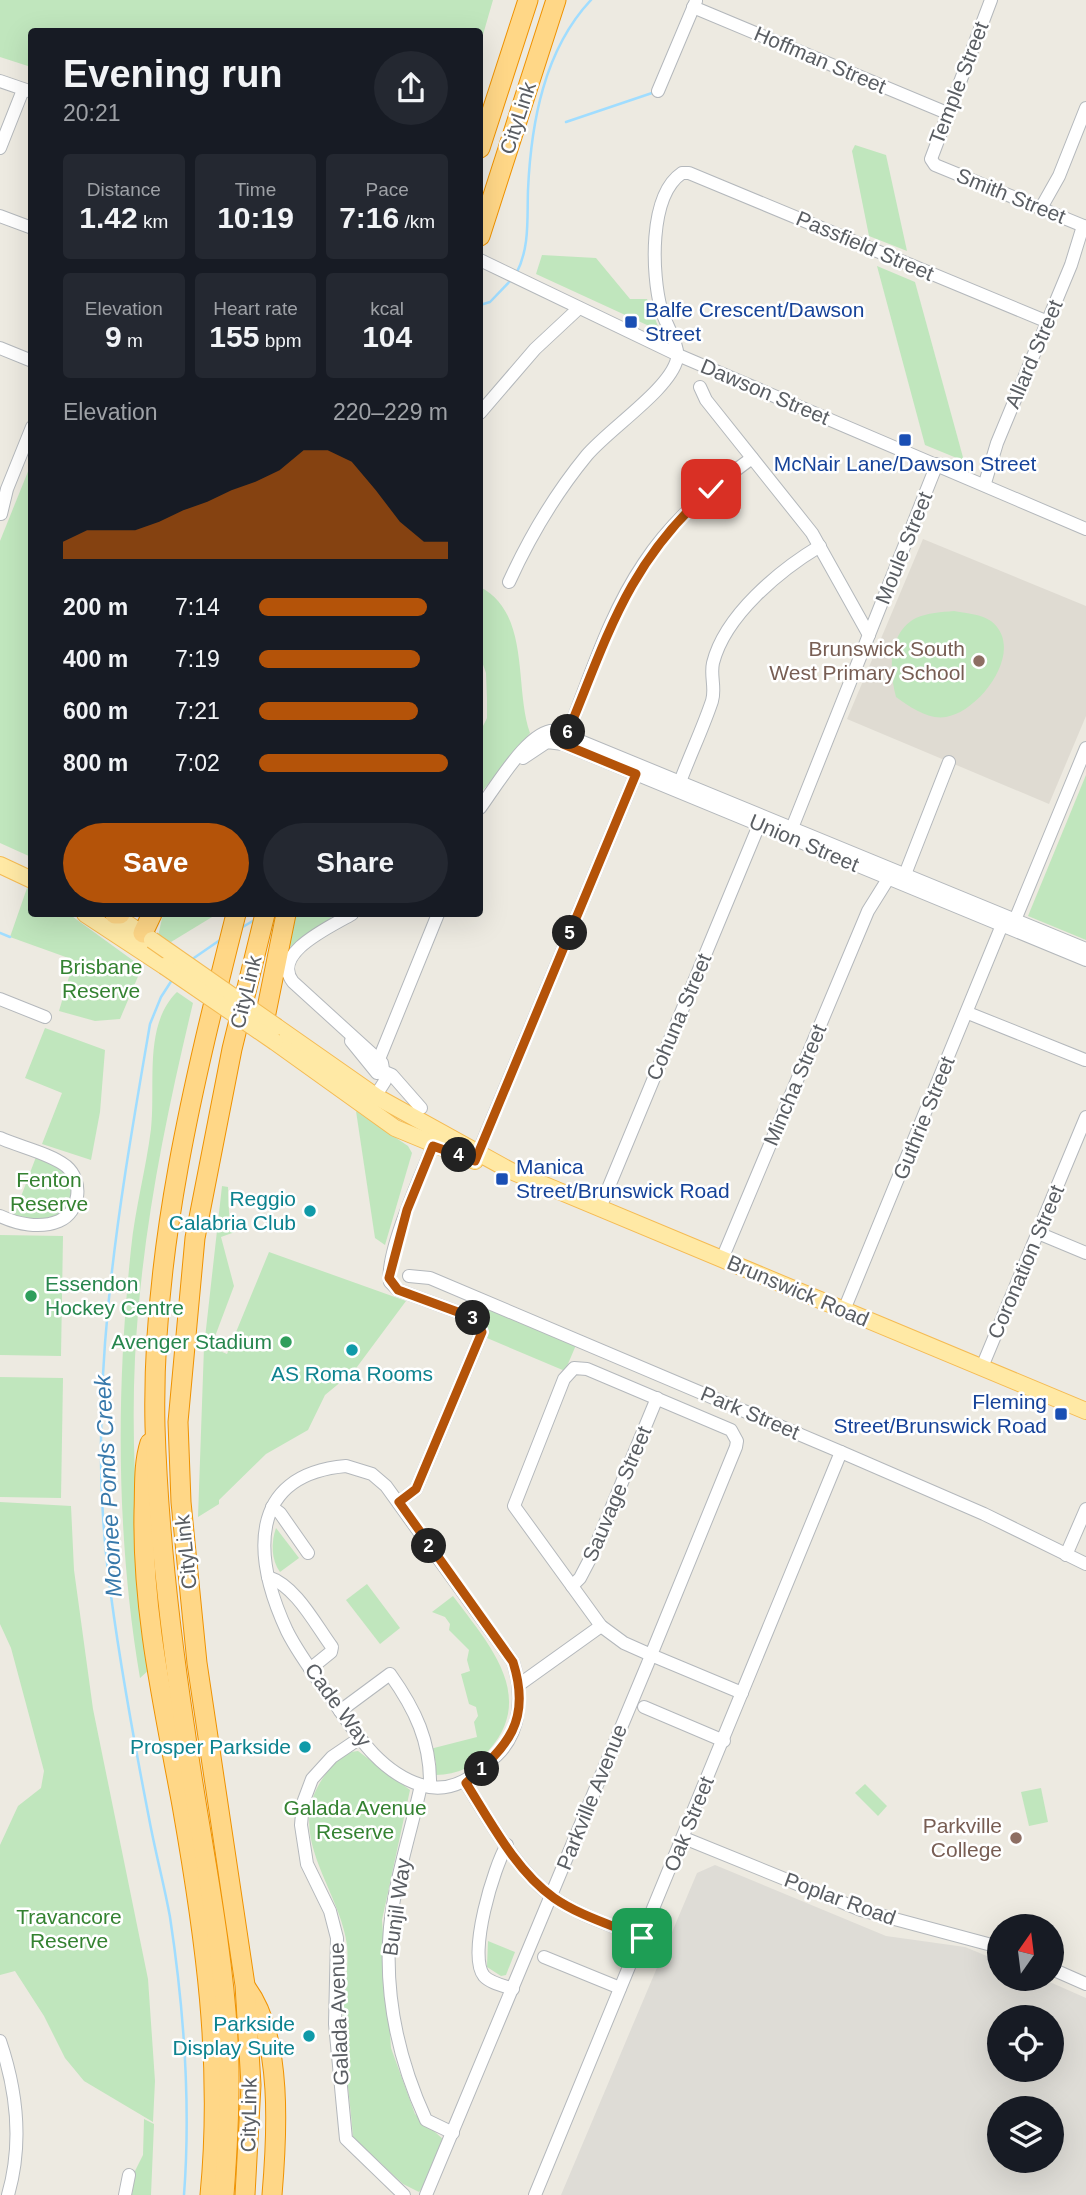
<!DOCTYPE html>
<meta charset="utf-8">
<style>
:root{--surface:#171b24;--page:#242831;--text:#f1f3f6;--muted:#9ea1a6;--accent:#b45309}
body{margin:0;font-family:Helvetica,sans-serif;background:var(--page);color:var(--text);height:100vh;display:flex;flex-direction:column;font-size:26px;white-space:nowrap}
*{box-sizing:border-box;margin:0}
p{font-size:23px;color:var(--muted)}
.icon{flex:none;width:38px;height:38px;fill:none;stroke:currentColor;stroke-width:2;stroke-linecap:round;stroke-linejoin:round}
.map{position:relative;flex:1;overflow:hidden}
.panel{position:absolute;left:28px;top:28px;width:455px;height:889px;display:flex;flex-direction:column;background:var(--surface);border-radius:7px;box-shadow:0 7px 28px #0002}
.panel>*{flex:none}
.needle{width:46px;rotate:14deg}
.fabs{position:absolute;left:987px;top:1914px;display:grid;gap:14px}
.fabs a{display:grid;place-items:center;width:77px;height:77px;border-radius:50%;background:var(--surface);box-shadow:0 7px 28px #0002;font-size:35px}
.pin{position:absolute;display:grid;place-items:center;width:60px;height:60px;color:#fff;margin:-30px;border-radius:14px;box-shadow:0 4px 10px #0006}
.km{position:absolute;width:35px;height:35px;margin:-18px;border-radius:50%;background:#222;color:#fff;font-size:19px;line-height:35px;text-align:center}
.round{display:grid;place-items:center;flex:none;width:74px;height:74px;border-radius:37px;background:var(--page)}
.overview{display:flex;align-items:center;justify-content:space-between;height:119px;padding:0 35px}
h1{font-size:38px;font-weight:700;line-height:52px}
.stats{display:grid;grid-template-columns:repeat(3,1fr);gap:10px;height:119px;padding:7px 35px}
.stats div{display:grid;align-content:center;border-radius:7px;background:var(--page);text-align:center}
.stats b{font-size:30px;font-weight:700}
.stats small{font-size:19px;font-weight:400}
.stats p{font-size:19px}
.chart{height:196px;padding:14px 35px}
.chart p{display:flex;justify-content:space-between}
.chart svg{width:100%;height:126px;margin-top:7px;fill:var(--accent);opacity:.7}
.primary-button{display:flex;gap:14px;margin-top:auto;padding:14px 35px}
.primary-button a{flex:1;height:80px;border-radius:42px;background:var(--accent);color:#fff;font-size:28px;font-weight:700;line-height:80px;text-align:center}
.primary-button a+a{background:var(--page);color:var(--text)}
ul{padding:0 35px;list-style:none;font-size:23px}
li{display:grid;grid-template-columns:112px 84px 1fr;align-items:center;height:52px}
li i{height:18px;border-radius:9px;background:var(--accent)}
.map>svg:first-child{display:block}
</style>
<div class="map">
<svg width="1086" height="2195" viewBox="0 0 1086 2195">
<rect width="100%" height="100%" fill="#edeae1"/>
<path fill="#dedcd6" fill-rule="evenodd" d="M715,1865l171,71 79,11 34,14v18h44l43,19v197h-525l136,-322zM999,2018h53v52h-53zM999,2109h53v52h-53z"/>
<path fill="#dfdbd2" d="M923,539l163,67v110l-37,88 -202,-85z"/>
<g fill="#c0e6bd">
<path d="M0,0h493l-13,45v-13h-448l-1,35 -31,-10z"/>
<path d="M855,145l31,10 21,96 -38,-15 -17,-85z"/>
<path d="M542,255l54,3 34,41h17l13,32 -124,-57z"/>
<path d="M877,266l38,16 49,179 -39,-16z"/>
<path d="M31,464l1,393h-1l-31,-14v-302z"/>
<path d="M480,587c51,26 34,101 50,146l-50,61v-62l7,-14v-19l-1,-26 -6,-17z"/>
<path d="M954,611c11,2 27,3 37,10 36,28 -11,91 -45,96 -18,3 -36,-10 -50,-20 -7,-25 -8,-65 20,-79 11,-5 26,-6 38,-7z"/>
<path d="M1086,775v165l-58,-24z"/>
<path d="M27,888l4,2 1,24h37l73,53 -22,52 -25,2 -36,-10 15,-51 -64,-23z"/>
<path d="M163,914h54l-46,28 -13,-6z"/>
<path d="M294,914h42l-50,36z"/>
<path d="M177,992l16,11c-28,117 -52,234 -58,355 -5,104 5,207 15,311l-10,9c-24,-142 -24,-287 -9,-429 4,-40 15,-80 20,-120 5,-44 -8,-104 26,-137z"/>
<path d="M45,1028l60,22 -5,62 -9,48 -49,-16 20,-51 -37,-15z"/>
<path d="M356,1111l52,35 4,7 -27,92 -10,-7z"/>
<path d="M36,1157c11,4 26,8 33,19 11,15 -1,40 -19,43 -13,3 -23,-2 -36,-4z"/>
<path d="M222,1186l6,1 1,26 6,19 -14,5 13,49 -23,61 16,7 42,-102 137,49 -52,70 -29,24 -17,35 -42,24 -47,46v4l-21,13 6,-170z"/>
<path d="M0,1235l63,1 -2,120 -61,-1z"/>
<path d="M482,1305l94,40 -11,26 -78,-33z"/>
<path d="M0,1377l63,1 -2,120 -61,-1z"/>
<path d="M0,1502l71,4 3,64 19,139 55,270 7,102 -2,41 -69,-41 -19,-23 -21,-42 -29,-45 -15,4v-130l18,-39 23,-18 3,-17 -33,-123 -11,-24z"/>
<path d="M276,1528l23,30 -19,14c-9,-12 -9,-30 -4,-44z"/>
<path d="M367,1584l33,44 -20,16 -34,-44z"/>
<path d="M453,1596c33,45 85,99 36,154 -13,16 -32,25 -53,25v-13l-6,-13 47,-12 -3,-15 4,-6 -2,-9 -7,-3 -8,-30 9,-3 -3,-11 2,-10 -20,-20 1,-6 -5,-7 -13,-5z"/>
<path d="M358,1751l52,39 -28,130 9,128 24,66 30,27 -13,34 -13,17 -16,-8 -50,-47c-3,-40 -10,-82 -10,-122 1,-23 6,-47 4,-70 -8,-59 -65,-111 -22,-170 8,-12 18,-23 33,-24z"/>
<path d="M865,1784l22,22 -9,10 -23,-23z"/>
<path d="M1041,1788l7,34 -19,4 -8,-34z"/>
<path d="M488,1941l27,11 -9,23 -5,1 -14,-9z"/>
<path d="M144,2119l10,5 -3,71h-19l3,-24 8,-16z"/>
</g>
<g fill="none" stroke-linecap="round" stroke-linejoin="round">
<g stroke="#a0ddff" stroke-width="2.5">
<path d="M566,122l89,-30"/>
<path d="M516,274c14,-26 11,-56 12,-84 3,-67 16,-140 63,-190"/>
<path d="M480,305l10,-3 22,-23"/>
<path d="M241,928l15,-9"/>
<path d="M0,933l10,4"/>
<path d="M191,960l29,-20"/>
<path d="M172,980l-11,17 -11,27c-31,181 -64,364 -42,548 10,83 25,164 41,246 6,33 15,66 21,99 14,92 21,185 14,278"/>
</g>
<defs>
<g id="minor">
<path d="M991,0l-60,159 4,6 151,62"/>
<path d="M693,7l254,106"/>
<path d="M0,81l32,11"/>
<path d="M658,91l38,-90"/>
<path d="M0,148l23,-58"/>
<path d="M1041,208l18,-32 27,-68"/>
<path d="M0,216l32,12"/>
<path d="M480,260l198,95 408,174"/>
<path d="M0,348l32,13"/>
<path d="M700,387l6,13 106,133 57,102"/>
<path d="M480,413l55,-64 44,-41"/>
<path d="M985,483l12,-40 74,-178 12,-39"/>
<path d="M1,514l6,-25 25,-62"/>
<path d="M509,582c21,-46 46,-88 78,-127 23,-27 83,-66 90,-96 3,-13 -12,-36 -16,-50 -9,-34 -13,-113 21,-136h7l359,149"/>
<path d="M565,740c24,-59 43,-124 79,-177 28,-43 67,-75 108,-105"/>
<path d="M523,758l24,-16 16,2 523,216"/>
<path d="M680,782c10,-27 23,-54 32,-81 4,-13 -2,-25 1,-38 12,-48 67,-93 107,-117"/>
<path d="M480,808c15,-20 51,-82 76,-77l530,218"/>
<path d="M792,828l145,-364"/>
<path d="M902,882l47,-120"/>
<path d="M352,914c-20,12 -82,39 -59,68l89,81 3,18 -14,22"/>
<path d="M1015,920l71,-172"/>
<path d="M0,999l45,18"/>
<path d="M968,1013l117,47"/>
<path d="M351,1041l26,32"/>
<path d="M375,1069l63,-155"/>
<path d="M385,1072l7,3 29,33"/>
<path d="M0,1138c20,9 49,15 66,28 18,15 14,46 -7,55 -19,8 -42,3 -59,-5"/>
<path d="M476,1158l160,-384"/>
<path d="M600,1208l159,-383"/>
<path d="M1038,1233l48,20"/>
<path d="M722,1259l146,-348 20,-32"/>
<path d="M409,1276l21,2 411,174 143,62 102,50"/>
<path d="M844,1310l158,-385"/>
<path d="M982,1367l104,-250"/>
<path d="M346,1466l26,8 14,12 127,176c10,31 9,70 -17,94 -21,19 -43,39 -75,29 -42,-13 -66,-53 -90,-87 -15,-21 -32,-43 -44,-67 -33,-71 -42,-156 59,-165z"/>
<path d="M399,1502l17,-13 66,-157 -8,-14 -76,-28 -8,-8c-5,-28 31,-107 43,-136"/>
<path d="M272,1507l8,6 28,40"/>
<path d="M1066,1555l20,-46"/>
<path d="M268,1577c28,9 47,47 64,70l-1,5 -21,17"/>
<path d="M572,1586l8,-8 11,-21 66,-159"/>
<path d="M520,1684l81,-58"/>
<path d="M644,1707l80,34"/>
<path d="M340,1711l50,-37c25,35 41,68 40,112"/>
<path d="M360,1738l-28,19 -20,22 -9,24 -2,22 6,39 23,47 7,27 -2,86 11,115 58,56"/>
<path d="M466,1783c22,36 53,91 88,115 26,18 58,27 87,40"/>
<path d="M421,1785c-10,47 -26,94 -31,142 -6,67 8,132 36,193l27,13"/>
<path d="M684,1838l177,72 138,37"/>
<path d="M507,1845c-13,21 -40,110 -23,131 6,7 21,10 29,13"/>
<path d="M544,1957l76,31"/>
<path d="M1052,1969l34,15"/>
<path d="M0,2041c17,50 23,102 8,154"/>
<path d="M125,2195l4,-20"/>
<path d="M426,2195l222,-532 3,-8 85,-208 1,-6 -6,-11 -144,-61 -13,-1 -10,11 -50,127 87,120 23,17 27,12 91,38"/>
<path d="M535,2195l306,-743"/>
</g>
<g id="major">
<path d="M0,865l32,15"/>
<path d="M85,914l79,52"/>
<path d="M113,914l37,25"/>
<path d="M277,1027l100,70 134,74 575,240"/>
<path d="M275,1042l120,86 80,33"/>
</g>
<g id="highway">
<path d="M480,148l48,-148"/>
<path d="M480,236l76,-236"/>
<path d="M115,914h5"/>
<path d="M143,933l9,-19"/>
<path d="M265,1018l21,-104"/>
<path d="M150,1443c-7,22 -5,45 -6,68 -2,101 20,196 38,294 23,131 41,257 28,390"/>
<path d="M247,1989c36,49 30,147 25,206"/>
<path d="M224,2195c4,-52 7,-104 4,-156 -6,-104 -29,-206 -43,-309 -15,-99 -27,-204 -30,-304 -4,-173 39,-346 81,-512"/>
<path d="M245,2195l6,-110 -6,-100 -48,-322 -16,-161 -3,-80 17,-184 37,-189 33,-135"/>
</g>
</defs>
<use href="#minor" stroke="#b4b8bc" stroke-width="14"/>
<use href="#major" stroke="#f5bb53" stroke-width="18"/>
<use href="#highway" stroke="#ef9200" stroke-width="21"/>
<use href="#minor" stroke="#fff" stroke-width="12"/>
<use href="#major" stroke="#ffe9a5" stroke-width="16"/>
<use href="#highway" stroke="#ffd787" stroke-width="19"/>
<defs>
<g id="major-bridge">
<path d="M152,940l125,87"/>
<path d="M164,966l111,76"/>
</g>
</defs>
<use href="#major-bridge" stroke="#f5bb53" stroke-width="18" stroke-linecap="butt"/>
<use href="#major-bridge" stroke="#ffe9a5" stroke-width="16"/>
</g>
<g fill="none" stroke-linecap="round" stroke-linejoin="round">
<defs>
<path id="route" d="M642,1938c-30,-13 -62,-22 -88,-40 -38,-27 -64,-77 -88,-115 41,-37 66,-61 47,-121l-114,-160 17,-13 66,-157 -8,-14 -76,-28 -9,-12 18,-68 26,-64 42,15 161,-387 -73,-30c43,-102 61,-178 148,-255"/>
</defs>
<use href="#route" stroke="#fff" stroke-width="14"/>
<use href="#route" stroke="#b45309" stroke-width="9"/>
</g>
<g fill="#1a4fb4" stroke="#fff" stroke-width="2.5">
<rect x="624" y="315" width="14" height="14" rx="3.5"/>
<rect x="898" y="433" width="14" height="14" rx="3.5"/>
<rect x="495" y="1172" width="14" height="14" rx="3.5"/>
<rect x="1054" y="1407" width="14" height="14" rx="3.5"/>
</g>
<g fill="#8d6e63" stroke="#fff" stroke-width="2.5">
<circle cx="979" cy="661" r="7"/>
<circle cx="1016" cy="1838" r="7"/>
</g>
<g fill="#0f9aa8" stroke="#fff" stroke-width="2.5">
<circle cx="310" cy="1211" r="7"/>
<circle cx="352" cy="1350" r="7"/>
<circle cx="305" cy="1747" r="7"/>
<circle cx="309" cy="2036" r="7"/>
</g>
<g fill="#2e9e5b" stroke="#fff" stroke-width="2.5">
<circle cx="31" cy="1296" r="7"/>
<circle cx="286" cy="1342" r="7"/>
</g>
<g text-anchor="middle" stroke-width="5" stroke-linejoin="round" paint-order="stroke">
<g font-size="21" fill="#5a5e63" stroke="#fff">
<text transform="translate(820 60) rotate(23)" y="7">Hoffman Street</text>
<text transform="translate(959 83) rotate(-69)" y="7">Temple Street</text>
<text transform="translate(518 118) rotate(-72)" y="7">CityLink</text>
<text transform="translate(1011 196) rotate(22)" y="7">Smith Street</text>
<text transform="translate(865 246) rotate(23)" y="7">Passfield Street</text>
<text transform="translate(1034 354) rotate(-67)" y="7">Allard Street</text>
<text transform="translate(765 392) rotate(23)" y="7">Dawson Street</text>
<text transform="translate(904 548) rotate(-68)" y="7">Moule Street</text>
<text transform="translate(804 843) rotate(23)" y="7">Union Street</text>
<text transform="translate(246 992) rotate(-76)" y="7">CityLink</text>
<text transform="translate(679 1017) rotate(-67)" y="7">Cohuna Street</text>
<text transform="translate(795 1085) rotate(-67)" y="7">Mincha Street</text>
<text transform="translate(924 1118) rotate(-68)" y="7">Guthrie Street</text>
<text transform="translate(1026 1262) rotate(-67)" y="7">Coronation Street</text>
<text transform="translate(798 1291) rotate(23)" y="7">Brunswick Road</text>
<text transform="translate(750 1413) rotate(23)" y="7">Park Street</text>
<text transform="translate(617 1494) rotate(-67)" y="7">Sauvage Street</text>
<text transform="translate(186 1552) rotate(-96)" y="7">CityLink</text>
<text transform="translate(338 1705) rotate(54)" y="7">Cade Way</text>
<text transform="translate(592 1797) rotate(-68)" y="7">Parkville Avenue</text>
<text transform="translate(689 1824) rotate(-68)" y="7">Oak Street</text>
<text transform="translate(840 1899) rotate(20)" y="7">Poplar Road</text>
<text transform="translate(397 1907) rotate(-82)" y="7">Bunjil Way</text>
<text transform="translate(339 2014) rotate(-92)" y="7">Galada Avenue</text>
<text transform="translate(249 2115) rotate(-89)" y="7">CityLink</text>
</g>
<g font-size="21" fill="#164399" stroke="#fff" text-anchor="start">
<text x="645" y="317">Balfe Crescent/Dawson<tspan x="645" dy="24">Street</tspan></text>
<text x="905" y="471" text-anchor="middle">McNair Lane/Dawson Street</text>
<text x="516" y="1174">Manica<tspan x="516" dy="24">Street/Brunswick Road</tspan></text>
<text x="1047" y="1409" text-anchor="end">Fleming<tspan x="1047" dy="24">Street/Brunswick Road</tspan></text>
</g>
<g font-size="21" fill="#785e54" stroke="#fff" text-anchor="end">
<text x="965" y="656">Brunswick South<tspan x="965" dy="24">West Primary School</tspan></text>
<text x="1002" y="1833">Parkville<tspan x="1002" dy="24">College</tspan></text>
</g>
<g font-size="21" fill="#348231" stroke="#fff">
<text x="101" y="974">Brisbane<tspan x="101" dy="24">Reserve</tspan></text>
<text x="49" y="1187">Fenton<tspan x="49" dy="24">Reserve</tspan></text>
<text x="355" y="1815">Galada Avenue<tspan x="355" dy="24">Reserve</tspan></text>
<text x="69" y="1924">Travancore<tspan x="69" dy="24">Reserve</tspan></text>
</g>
<g font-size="21" fill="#0d838f" stroke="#fff" text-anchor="end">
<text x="296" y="1206">Reggio<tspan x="296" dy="24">Calabria Club</tspan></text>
<text x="352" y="1381" text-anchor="middle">AS Roma Rooms</text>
<text x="291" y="1754">Prosper Parkside</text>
<text x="295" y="2031">Parkside<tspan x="295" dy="24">Display Suite</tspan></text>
</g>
<g font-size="21" fill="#27864d" stroke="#fff" text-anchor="start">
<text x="45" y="1291">Essendon<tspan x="45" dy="24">Hockey Centre</tspan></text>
<text x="272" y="1349" text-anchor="end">Avenger Stadium</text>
</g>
<g font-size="23" font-style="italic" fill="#3879ab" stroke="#fff">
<text transform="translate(108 1486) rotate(-93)" y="8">Moonee Ponds Creek</text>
</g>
</g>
</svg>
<div class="fabs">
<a><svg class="needle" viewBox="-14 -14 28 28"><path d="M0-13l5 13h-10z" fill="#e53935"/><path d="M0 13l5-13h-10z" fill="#9ea1a6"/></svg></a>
<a><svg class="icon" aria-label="locate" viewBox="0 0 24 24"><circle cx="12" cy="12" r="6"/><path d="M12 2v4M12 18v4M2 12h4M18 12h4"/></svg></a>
<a><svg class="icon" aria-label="layers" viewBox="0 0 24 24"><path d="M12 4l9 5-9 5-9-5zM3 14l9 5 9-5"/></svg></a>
</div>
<div class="pin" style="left:642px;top:1938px;background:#1e9e55"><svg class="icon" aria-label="arrive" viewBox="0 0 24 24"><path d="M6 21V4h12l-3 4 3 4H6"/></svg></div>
<div class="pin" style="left:711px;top:489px;background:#d93025"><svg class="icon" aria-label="check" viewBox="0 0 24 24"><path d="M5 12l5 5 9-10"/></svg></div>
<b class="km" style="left:482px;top:1769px">1</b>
<b class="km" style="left:429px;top:1546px">2</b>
<b class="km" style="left:473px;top:1318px">3</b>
<b class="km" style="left:459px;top:1155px">4</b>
<b class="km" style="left:570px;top:933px">5</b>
<b class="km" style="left:568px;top:732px">6</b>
<section class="panel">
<div class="overview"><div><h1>Evening run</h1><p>20:21</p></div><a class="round"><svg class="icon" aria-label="share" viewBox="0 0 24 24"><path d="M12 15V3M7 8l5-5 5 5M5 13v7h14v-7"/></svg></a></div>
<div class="stats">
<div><p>Distance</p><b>1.42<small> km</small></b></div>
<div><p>Time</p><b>10:19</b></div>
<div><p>Pace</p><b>7:16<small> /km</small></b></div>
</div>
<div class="stats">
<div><p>Elevation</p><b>9<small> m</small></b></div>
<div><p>Heart rate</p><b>155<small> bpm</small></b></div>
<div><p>kcal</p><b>104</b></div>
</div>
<div class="chart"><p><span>Elevation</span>220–229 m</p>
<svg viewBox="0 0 160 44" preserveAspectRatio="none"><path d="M0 44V38L10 34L20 34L30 34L40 31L50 27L60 24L70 20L80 17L90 13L100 6L110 6L120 10L130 20L140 31L150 38L160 38V44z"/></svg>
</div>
<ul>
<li><b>200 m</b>7:14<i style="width:89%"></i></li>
<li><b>400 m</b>7:19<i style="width:85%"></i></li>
<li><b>600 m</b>7:21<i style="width:84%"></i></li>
<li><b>800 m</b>7:02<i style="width:100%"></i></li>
</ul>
<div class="primary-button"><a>Save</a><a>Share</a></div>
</section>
</div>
